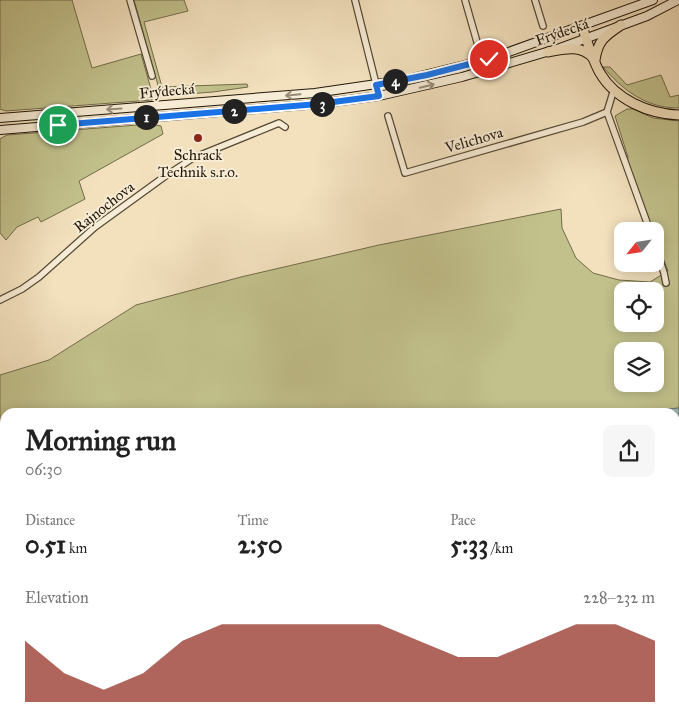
<!DOCTYPE html>
<meta charset="utf-8">
<style>
:root{--surface:#fff;--page:#f6f6f6;--text:#222;--muted:#767676;--accent:#8f2418}
body{margin:0;font-family:"IM FELL Great Primer",serif;background:var(--page);color:var(--text);height:100vh;display:flex;flex-direction:column;font-size:19px;white-space:nowrap}
*{box-sizing:border-box;margin:0}
p{font-size:16px;color:var(--muted)}
.icon{flex:none;width:28px;height:28px;fill:none;stroke:currentColor;stroke-width:2;stroke-linecap:round;stroke-linejoin:round}
.map{position:relative;flex:1;overflow:hidden}
.details{position:absolute;left:0px;top:408px;width:680px;height:321px;display:flex;flex-direction:column;background:var(--surface);border-radius:15px 15px 0 0;box-shadow:0 2px 12px #0003}
.details>*{flex:none}
.needle{width:32px;rotate:240deg}
.fabs{position:absolute;left:614px;top:222px;display:grid;gap:10px}
.fabs a{display:grid;place-items:center;width:50px;height:50px;border-radius:10px;background:var(--surface);box-shadow:0 2px 12px #0003;font-size:25px}
.pin{position:absolute;display:grid;place-items:center;width:42px;height:42px;color:#fff;margin:-21px;border:2px solid #fff;border-radius:50%;box-shadow:0 1px 5px #0007}
.km{position:absolute;width:25px;height:25px;margin:-12px;border-radius:50%;background:#222;color:#fff;font-size:14px;line-height:25px;text-align:center}
.round{display:grid;place-items:center;flex:none;width:52px;height:52px;border-radius:10px;background:var(--page)}
.summary{display:flex;align-items:center;justify-content:space-between;height:85px;padding:0 25px}
h1{font-size:28px;font-weight:700;line-height:38px}
.figures{display:grid;grid-template-columns:repeat(3,1fr);gap:8px;height:85px;padding:5px 25px}
.figures div{display:grid;align-content:center}
.figures b{font-size:25px;font-weight:700}
.figures small{font-size:14px;font-weight:400}
.figures p{font-size:14px}
.chart{height:140px;padding:10px 25px}
.chart p{display:flex;justify-content:space-between}
.chart svg{width:100%;height:90px;margin-top:5px;fill:var(--accent);opacity:.7}
.map>svg:first-child{display:block}
</style>
<div class="map">
<svg width="679" height="728" viewBox="0 0 679 728">
<rect width="100%" height="100%" fill="#f3e1be"/>
<filter id="stains"><feTurbulence type="fractalNoise" baseFrequency=".004" numOctaves="4"/><feColorMatrix values="0 0 0 0 .2 0 0 0 0 .09 0 0 0 0 .02 0 0 0 .5 -.17"/></filter>
<radialGradient id="worn" r=".72"><stop offset=".6" stop-color="#630" stop-opacity="0"/><stop offset="1" stop-color="#630" stop-opacity=".3"/></radialGradient>
<g fill="#c2c18c" stroke="#726c4a" fill-rule="evenodd">
<path d="M0,0h72l20,68 49,-14 12,42 -1,4 -146,11 -6,-2z"/>
<path d="M134,0h50l4,11 -44,11 18,65 85,-3 1,3 -35,5 -52,4z"/>
<path d="M603,67h7l17,18 34,-10 9,22 9,-2v13c-33,0 -55,-17 -76,-41z"/>
<path d="M627,109h6l20,9 26,3v287l-43,4h-631v171l-5,2v-210l49,-15 87,-55 105,-28 138,-32 182,-36 1,19 14,30 17,15 26,7 31,2 18,-11 -13,-34v-6h-2l-26,-69 1,-5 -13,-41zM622,291h33v33h-33zM622,351h33v33h-33z"/>
<path d="M151,124l10,2 2,8 -84,47 6,18 -44,23 -3,-5 -21,10 -11,13 -6,-7v-94l7,-4z"/>
<path d="M5,612v87l-5,2v-87z"/>
<path d="M76,724h370l-2,4h-372z"/>
</g>
<path fill="#9dbcb9" stroke="#6c7a73" d="M679,408v47h-4v-43h-39z"/>
<g fill="none" stroke-linecap="round" stroke-linejoin="round">
<defs>
<g id="minor">
<path d="M130,0l22,76"/>
<path d="M355,0l24,96"/>
<path d="M465,0l14,49"/>
<path d="M535,0l8,26"/>
<path d="M614,89l-7,23 43,119"/>
<path d="M388,116l17,57 178,-51 24,-10"/>
<path d="M655,246l9,27 2,10"/>
<path d="M0,300l22,-11 17,-12 56,-50 69,-50 29,-19 86,-35 6,4"/>
<path d="M675,657h4"/>
<path d="M601,728l3,-4"/>
</g>
<g id="secondary">
<path d="M0,118l315,-25 89,-13 85,-21 164,-59"/>
<path d="M0,130l318,-26 61,-8 83,-19 98,-29 87,-32 31,-16"/>
</g>
<g id="primary">
<path d="M582,26c5,15 10,33 18,47 16,27 49,41 79,42"/>
<path d="M548,52c16,-3 33,-8 45,6"/>
<path d="M595,60c3,-20 10,-24 26,-35"/>
</g>
</defs>
<use href="#minor" stroke="#564a36" stroke-width="8"/>
<use href="#secondary" stroke="#221709" stroke-width="10"/>
<use href="#primary" stroke="#221709" stroke-width="11"/>
<use href="#minor" stroke="#f7ecd5" stroke-width="5.5"/>
<use href="#secondary" stroke="#f7ecd5" stroke-width="8"/>
<use href="#primary" stroke="#f3e1be" stroke-width="9"/>
<defs>
<g id="rail">
<path d="M675,497h4"/>
<path d="M675,505h4"/>
<path d="M675,514h4"/>
<path d="M0,709l5,-2"/>
<path d="M0,718l5,-2"/>
<path d="M9,728l13,-4"/>
<path d="M34,728l9,-4"/>
<path d="M53,728l6,-4"/>
</g>
</defs>
<use href="#rail" stroke="#221709" stroke-width="4"/>
<use href="#rail" stroke="#f7ecd5" stroke-width="2" stroke-dasharray="5.5" stroke-linecap="butt"/>
</g>
<defs><path id="oneway-shaft" d="M-6 0H5M1.5-3L5.5 0L1.5 3" fill="none" stroke-width="1.6" stroke-linecap="round" stroke-linejoin="round" transform="scale(1.25)"/></defs>
<g stroke="#978c79">
<use href="#oneway-shaft" transform="translate(427 86) rotate(-13)"/>
<use href="#oneway-shaft" transform="translate(293 95) rotate(175)"/>
<use href="#oneway-shaft" transform="translate(114 109) rotate(176)"/>
</g>
<g fill="none" stroke-linecap="round" stroke-linejoin="round">
<defs>
<path id="route" d="M58,125l260,-21 61,-8 -3,-11 51,-10 62,-16"/>
</defs>
<use href="#route" stroke="#fff" stroke-width="10"/>
<use href="#route" stroke="#1a73e8" stroke-width="6"/>
</g>
<circle fill="#8f2418" stroke="#f7ecd5" stroke-width="2" cx="198" cy="138" r="5"/>
<g text-anchor="middle" stroke-width="4" stroke-linejoin="round" paint-order="stroke">
<g font-size="15" fill="#221709" stroke="#f7ecd5">
<text transform="translate(562 32) rotate(-19)" y="5">Frýdecká</text>
<text transform="translate(167 91) rotate(-5)" y="5">Frýdecká</text>
<text transform="translate(474 140) rotate(-16)" y="5">Velichova</text>
<text transform="translate(104 207) rotate(-38)" y="5">Rajnochova</text>
</g>
<g font-size="15" fill="#221709" stroke="#f7ecd5">
<text x="198" y="160">Schrack<tspan x="198" dy="17">Technik s.r.o.</tspan></text>
</g>
</g>
<rect width="100%" height="100%" filter="url(#stains)"/>
<rect width="100%" height="100%" fill="url(#worn)"/>
</svg>
<div class="fabs">
<a><svg class="needle" viewBox="-14 -14 28 28"><path d="M0-13l5 13h-10z" fill="#e53935"/><path d="M0 13l5-13h-10z" fill="#767676"/></svg></a>
<a><svg class="icon" aria-label="locate" viewBox="0 0 24 24"><circle cx="12" cy="12" r="6"/><path d="M12 2v4M12 18v4M2 12h4M18 12h4"/></svg></a>
<a><svg class="icon" aria-label="layers" viewBox="0 0 24 24"><path d="M12 4l9 5-9 5-9-5zM3 14l9 5 9-5"/></svg></a>
</div>
<div class="pin" style="left:58px;top:125px;background:#1e9e55"><svg class="icon" aria-label="arrive" viewBox="0 0 24 24"><path d="M6 21V4h12l-3 4 3 4H6"/></svg></div>
<div class="pin" style="left:489px;top:59px;background:#d93025"><svg class="icon" aria-label="check" viewBox="0 0 24 24"><path d="M5 12l5 5 9-10"/></svg></div>
<b class="km" style="left:146px;top:117px">1</b>
<b class="km" style="left:234px;top:111px">2</b>
<b class="km" style="left:322px;top:104px">3</b>
<b class="km" style="left:395px;top:81px">4</b>
<section class="details">
<div class="summary"><div><h1>Morning run</h1><p>06:30</p></div><a class="round"><svg class="icon" aria-label="share" viewBox="0 0 24 24"><path d="M12 15V3M7 8l5-5 5 5M5 13v7h14v-7"/></svg></a></div>
<div class="figures">
<div><p>Distance</p><b>0.51<small> km</small></b></div>
<div><p>Time</p><b>2:50</b></div>
<div><p>Pace</p><b>5:33<small> /km</small></b></div>
</div>
<div class="chart"><p><span>Elevation</span>228–232 m</p>
<svg viewBox="0 0 160 44" preserveAspectRatio="none"><path d="M0 44V14L10 30L20 38L30 30L40 14L50 6L60 6L70 6L80 6L90 6L100 14L110 22L120 22L130 14L140 6L150 6L160 14V44z"/></svg>
</div>
</section>
</div>
